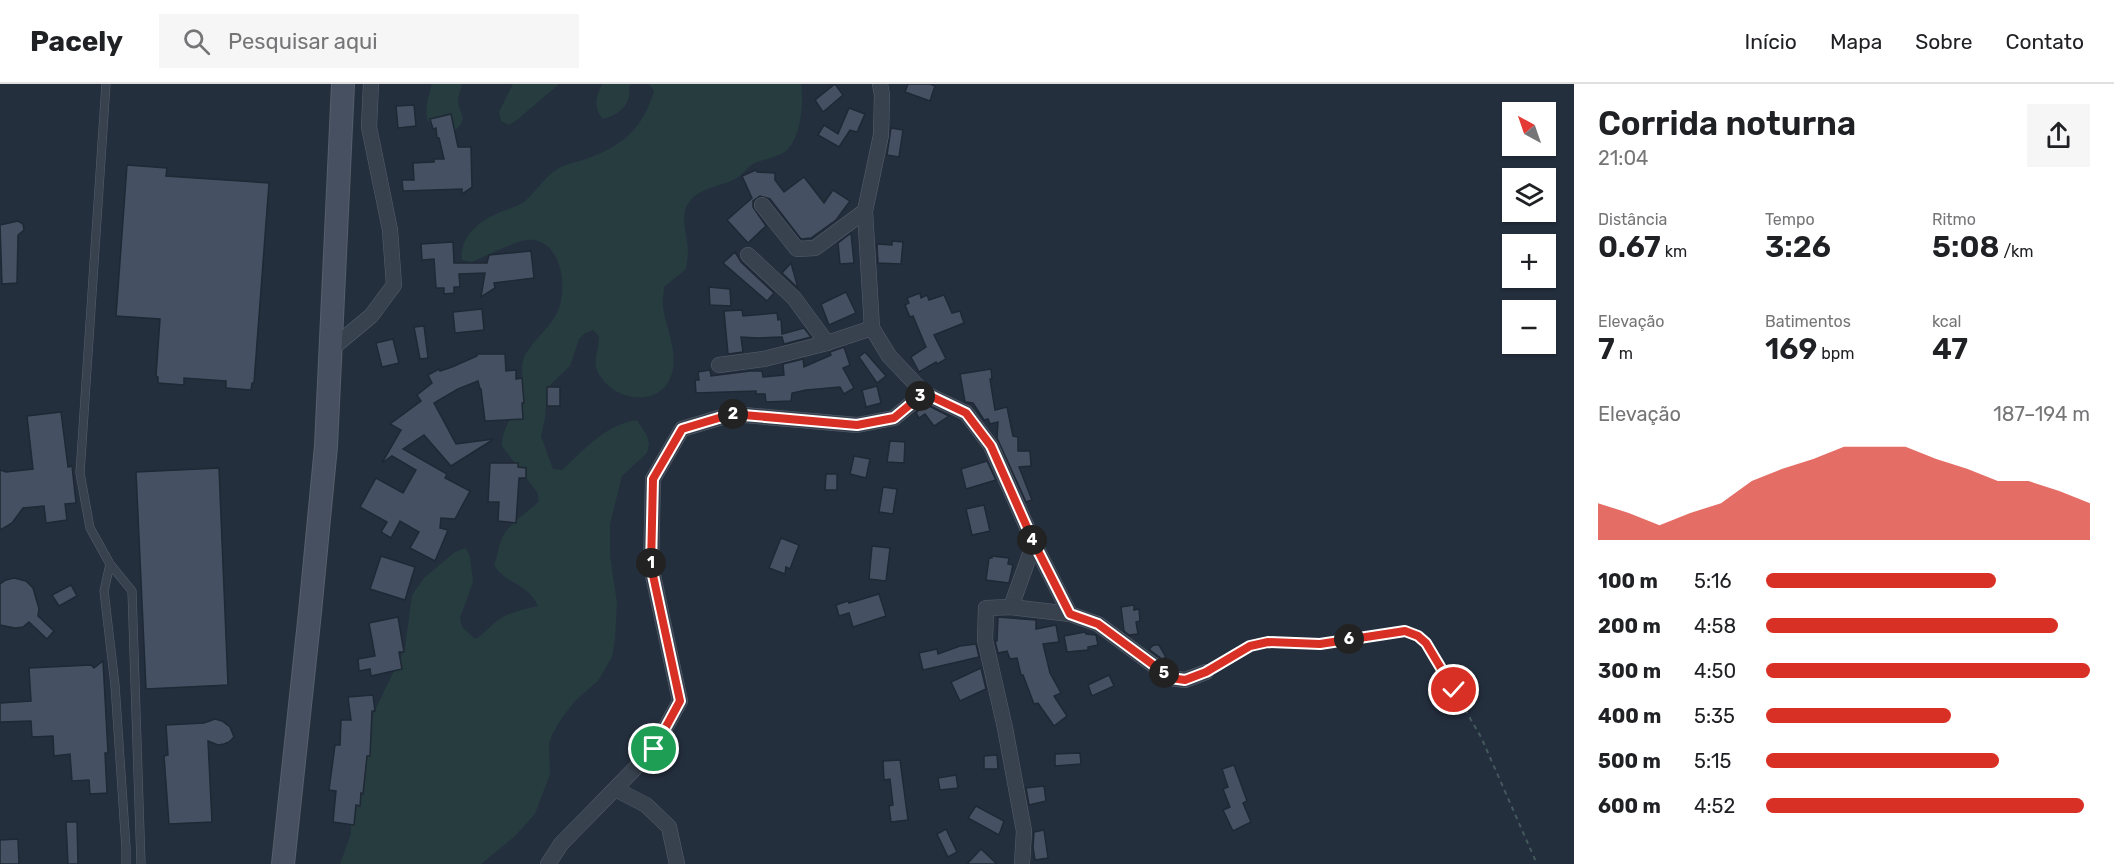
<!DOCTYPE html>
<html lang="pt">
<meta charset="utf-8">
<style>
:root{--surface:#fff;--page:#f6f6f6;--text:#202124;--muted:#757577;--line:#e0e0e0;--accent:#d93025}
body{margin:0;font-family:Rubik,sans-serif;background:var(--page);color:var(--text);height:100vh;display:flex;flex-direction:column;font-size:22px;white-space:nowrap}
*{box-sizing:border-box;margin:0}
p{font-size:20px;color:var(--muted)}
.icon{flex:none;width:33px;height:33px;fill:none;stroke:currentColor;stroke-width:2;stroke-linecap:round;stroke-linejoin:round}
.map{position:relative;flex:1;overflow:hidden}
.side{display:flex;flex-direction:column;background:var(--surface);width:540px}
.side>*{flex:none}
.needle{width:39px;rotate:320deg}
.buttons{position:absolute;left:1502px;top:18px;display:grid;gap:12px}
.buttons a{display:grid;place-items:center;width:54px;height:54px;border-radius:0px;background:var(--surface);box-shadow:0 2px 4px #0004;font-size:30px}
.pin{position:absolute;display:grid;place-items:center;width:51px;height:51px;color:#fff;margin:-26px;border:3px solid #fff;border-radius:50%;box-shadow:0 2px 6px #0007}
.km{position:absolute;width:30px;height:30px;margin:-15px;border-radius:50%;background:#222;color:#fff;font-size:16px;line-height:30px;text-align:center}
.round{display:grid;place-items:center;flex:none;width:63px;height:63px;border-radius:0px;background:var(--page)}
.headline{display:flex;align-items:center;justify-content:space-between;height:102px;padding:0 24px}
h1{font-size:33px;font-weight:600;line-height:45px}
.metrics{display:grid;grid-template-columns:repeat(3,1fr);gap:9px;height:102px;padding:6px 24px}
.metrics div{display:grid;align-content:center}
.metrics b{font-size:30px;font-weight:600}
.metrics small{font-size:16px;font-weight:400}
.metrics p{font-size:16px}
.chart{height:168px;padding:12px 24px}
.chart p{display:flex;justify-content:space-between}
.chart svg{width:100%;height:108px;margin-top:6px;fill:var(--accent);opacity:.7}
ul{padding:0 24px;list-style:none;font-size:20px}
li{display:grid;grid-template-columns:96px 72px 1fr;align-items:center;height:45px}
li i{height:15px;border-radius:8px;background:var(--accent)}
header{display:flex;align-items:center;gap:36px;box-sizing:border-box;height:84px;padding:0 30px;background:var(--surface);border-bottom:2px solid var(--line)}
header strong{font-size:28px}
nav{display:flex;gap:33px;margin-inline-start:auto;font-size:21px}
.search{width:420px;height:54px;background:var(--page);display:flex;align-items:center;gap:15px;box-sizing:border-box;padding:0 21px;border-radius:0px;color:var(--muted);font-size:22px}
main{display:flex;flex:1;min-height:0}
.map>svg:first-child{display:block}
</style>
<header>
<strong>Pacely</strong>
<div class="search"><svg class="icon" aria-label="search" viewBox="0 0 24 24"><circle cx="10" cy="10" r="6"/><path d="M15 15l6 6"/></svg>Pesquisar aqui</div>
<nav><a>Início</a><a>Mapa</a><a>Sobre</a><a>Contato</a></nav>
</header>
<main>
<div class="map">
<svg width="1574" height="780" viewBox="0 0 1574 780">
<rect width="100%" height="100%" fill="#242f3e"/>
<g fill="#263c3f">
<path d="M432,0h30c-1,5 -3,10 -4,15 0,16 13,18 -4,32 -4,0 -11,1 -15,-1 -20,-7 -11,-32 -7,-46z"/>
<path d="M513,0h46l-42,36 -8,5 -8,-4 -2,-9z"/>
<path d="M602,0h29l-2,3c3,17 -10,28 -26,32 -10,-12 -7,-22 -1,-35z"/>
<path d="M649,0h152c3,18 0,53 -14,66 -9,8 -26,9 -34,14 -7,4 -11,12 -18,15 -15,8 -34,8 -45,22 -12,14 -2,34 -2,50 0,6 -1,12 -2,18l-22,18c0,6 -2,13 -1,19 2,20 14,42 10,63 -8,43 -66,33 -77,-2 -2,-5 3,-22 3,-31l-6,-6 -8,3 -6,6 -9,27 -19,18 -4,8 -2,26 -4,18 12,33 9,1c22,-20 44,-46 75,-50l10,16 2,8 -2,9 -25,23 -12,48v32l7,47 -2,36 -3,18 -14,24 -22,19 -15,19 -9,16 -3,9 1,30 -15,40 -21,23 -33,27h-141l11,-30v-9l13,-42 2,-19 -3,-29 42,-87 7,-53 12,-17 31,-26 11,-4 4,9 3,25 -13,36 2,9 13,12c10,-5 16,-15 26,-21 11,-6 24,-9 37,-12 -10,-23 -33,-22 -44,-41 4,-9 4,-18 8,-27 9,-17 24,-24 37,-37l-2,-9 -35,-46c-1,-20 17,-36 20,-55 2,-12 -3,-24 3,-36 9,-16 26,-28 33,-44 10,-24 4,-74 -32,-71 -9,1 -44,18 -55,22l-9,-2c-3,-25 20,-41 41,-49 7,-3 14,-4 21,-9 11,-9 20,-24 32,-32 8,-6 21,-8 30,-11 37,-13 57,-31 68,-68z"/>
</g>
<g fill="#455162" stroke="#1f2835" stroke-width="1.5">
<path d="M835,0l8,11 -20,17 -8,-12z"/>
<path d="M908,0h22l5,2 -5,15 -25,-9z"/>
<path d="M414,21l2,21 -18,2 -2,-22z"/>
<path d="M849,24l16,6 -8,18 -7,-2 -11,17 -21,-12 6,-10 14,9z"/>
<path d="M451,30l7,33h13l1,40 -10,7v-5l-59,2 -1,-11h12l-1,-17 21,-1v-3h10l-5,-21h-2l-1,-10 -3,1 -3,-10z"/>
<path d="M891,44l12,2 -4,27 -12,-2z"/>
<path d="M127,81l40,3 -1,8 103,7 -15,200h-2l-1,7 -25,-2v-7l-42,-3v7l-26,-2v-6l-2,-1 4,-57 -44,-3z"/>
<path d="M756,86l1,2 18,1v7l9,12 20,-15 20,26 9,-13 17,11 -14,19 -25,18 -10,1 -31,-40 -10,-3 -7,5v6l13,19 -18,17 -21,-23 25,-22 -10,-22z"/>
<path d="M18,137l5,3 1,6 -6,5 -1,48 -15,1 -2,-59z"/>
<path d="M851,149l3,30 -14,1 -2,-21z"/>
<path d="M892,157l11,1 -2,22 -23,-1 -1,-19 15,1z"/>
<path d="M453,158l1,21h33l2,-8 42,-4 3,27 -40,5 1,5 -14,9 4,-24 -26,1 1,13h-6v6l-10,1v-6h-8l-2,-29 -12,1 -1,-16z"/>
<path d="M735,168l6,10 33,31 -7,8 -44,-38z"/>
<path d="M791,179l7,25 -16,-15z"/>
<path d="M709,203l21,2 1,17 -21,-1z"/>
<path d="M846,208l10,21 -27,12 -8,-21z"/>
<path d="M920,209l1,5 6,-3 2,5 15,-5 8,18 8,-2 4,12 -30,12 12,24 -9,5 -1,-2 -17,10 -8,-15 15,-10 -13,-31 -3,1 -5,-12 4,-2 -2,-5z"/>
<path d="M482,225l2,21 -29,3 -2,-21z"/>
<path d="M742,226l1,6 34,-3 1,7 3,-1 1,15 22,-6 7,9 -27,7 -2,-7 -24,1 -17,-1 2,15 -15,2 -4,-43z"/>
<path d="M424,242l4,32 -8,1 -6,-32z"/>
<path d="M393,255l6,24 -17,4 -6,-24z"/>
<path d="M844,263l6,18 -7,3 11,20 -10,6 -4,-7 -34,3 -14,3 -1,8 -25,1 -1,-8h-9v-3l-60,2 -1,-13h4l-1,-8 12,-2 1,6 39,-5h12l1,6 21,-2 -1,-11 20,-5 1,8 27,-12 -1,-3z"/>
<path d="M865,268l21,24 -9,7 -18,-26z"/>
<path d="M477,270h28l1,17 10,-1v9l6,-1 2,25h-2l1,16 -38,2 -4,-32h-1l-2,-8 -20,8 -24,14 22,41 38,-5 -43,27 -27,-31 -21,14 44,25 -2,4 25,13 -15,28 -14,-1 -1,10 8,2 -13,31 -25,-13 9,-16 -19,-11 -9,17 -10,-6 6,-10 -27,-15 16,-29 27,15 13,-23 -24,-14 -10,7 19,-33 -11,-6 31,-23 -4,-6 15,-12 -4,-8 11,-6 1,2 12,-4 25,-11z"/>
<path d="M991,285l1,10h-2l5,31 12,-3 6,29 5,1v14h12l1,15 -12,1 13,33 -6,2 -29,-64 1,-16 -8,2 -2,-5 -4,1 -11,-17 -8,-1 -5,-28z"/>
<path d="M877,302l4,17 -15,4 -4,-17z"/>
<rect x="547" y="303" width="13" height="19"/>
<path d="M925,320l24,12 -15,10 -9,-12 -6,4 -3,-5z"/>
<path d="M61,328l7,55 4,-1 4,37 -11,1 2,16 -21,3 -2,-17 -21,2 -11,15 -12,7v-60l6,2 27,-3 -6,-53z"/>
<path d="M890,357l15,1 -1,21 -17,-1z"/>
<path d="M854,372l16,3 -4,19 -16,-4z"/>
<path d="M987,377l9,19 -30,9 -5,-20z"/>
<path d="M490,379h28v4l8,1v10h-7l-3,45 -18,-2 1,-19h-11z"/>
<path d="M219,384l9,217 -82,4 -10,-217z"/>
<path d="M826,390h11v16h-12z"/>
<path d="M883,403l14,2 -4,25 -14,-2z"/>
<path d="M984,421l6,26 -18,4 -6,-26z"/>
<path d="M781,454l18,7 -9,24 -4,-2 -1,7 -16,-6z"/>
<path d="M872,462l18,2 -4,33 -17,-2z"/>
<path d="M381,472l34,11 -10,33 -35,-11z"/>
<path d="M992,472l17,2 -1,6 5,1 -4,18 -23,-3 3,-22h3z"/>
<path d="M14,494l12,3 7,7 6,21 -1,7 16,15 -7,8 -18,-17 -6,5 -8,1 -15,-3v-41l6,-4z"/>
<path d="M71,501l6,11 -18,10 -7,-11z"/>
<path d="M879,510l7,22 -33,11 -4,-14 -10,3 -3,-11 12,-4 1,2z"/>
<path d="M1134,521v5l5,-1 1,12 -4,1 2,12 -9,1 -5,-4 -3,-24z"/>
<path d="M398,533l6,35h-5l3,17 -31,7 -1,-7 -11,2 -1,-12 17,-3 -6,-33z"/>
<path d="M998,533l38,3v9l20,-4 3,17 -16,2 7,29 11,20 -7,3 13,20 -13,10 -16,-23 -4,1 -11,-29h-2l-4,-17 -7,1 -3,-8 -9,2 -3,-12h2z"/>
<path d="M1085,548l1,2 10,1 2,10 -10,2v3l-21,2 -3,-16z"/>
<path d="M976,560l3,13 -56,13 -4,-17 18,-4 1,5 22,-8z"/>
<path d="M1154,561h5l7,12 -4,2 -12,-9v-2z"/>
<path d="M103,577l5,92h-3l2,40 -17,1 -1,-14 -17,1 -2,-27 -16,2 -1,-20 -21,1 -1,-16 -31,1v-19l31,-2 -2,-33 62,-3 3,3z"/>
<path d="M981,584l5,21 -26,12 -9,-19z"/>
<path d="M1109,591l5,11 -22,10 -4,-11z"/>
<path d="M373,611l2,16h-3l-2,45h-3l-4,38 -2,-1 -1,13 -4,-1 -2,20 -21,-3 3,-31 -7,-1 6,-45h5l1,-25h10l-3,-23z"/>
<path d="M215,635l7,2 8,6 4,10 -5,5 -5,2 -6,1 -10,-4 4,81 -43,2 -5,-68 4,-1 -2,-30 38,-2z"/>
<path d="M1080,669l1,11 -26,2v-12z"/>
<path d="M997,671l1,14h-14v-13z"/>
<path d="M900,676l8,60 -17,2 -2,-16 4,-1 -3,-26 -6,1 -1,-19z"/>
<path d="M1234,681l13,36 -4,2 8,19 -18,9 -10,-21 7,-3 -7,-18 5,-2 -6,-18z"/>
<path d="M956,691l2,13 -18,2 -2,-12z"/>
<path d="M1044,702l2,15 -17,4 -3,-17z"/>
<path d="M976,722l28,15 -5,14 -31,-17z"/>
<path d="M66,738h11l1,42h-10z"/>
<path d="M946,745l11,23 -9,5 -11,-23z"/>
<path d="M1044,746l4,28 -13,2 -2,-13 1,-15z"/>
<path d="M18,755l1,25h-19v-24z"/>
<path d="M981,765l16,15h-30z"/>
</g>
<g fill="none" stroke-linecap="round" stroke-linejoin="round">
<defs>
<g id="service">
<path d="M106,0l-26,389 10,55 20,36 22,27 9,273"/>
<path d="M110,480l-6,27 11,94 11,163v16"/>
</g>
<g id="minor">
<path d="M880,0l2,11 -1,40 -16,76 7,117 17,28 35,37 42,20 25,33 43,97 36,71 28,10 73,54 14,2 21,-8"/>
<path d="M762,121l35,44 18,-1 50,-37"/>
<path d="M748,171l46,43 33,45"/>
<path d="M330,266l41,-34 23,-31 -4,-55 -21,-103 2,-43"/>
<path d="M719,281l45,-6 63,-16 45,-15"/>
<path d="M1011,523l23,-64"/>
<path d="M615,705l31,16 23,22 8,37"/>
<path d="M548,780l13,-20 93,-95 26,-48 -29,-135 2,-87 29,-50 50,-15 125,11 37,-7 30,-25"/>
<path d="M1022,780l2,-33 -19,-103 -20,-88 1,-32 25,-1 59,7"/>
</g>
<path id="secondary" d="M283,780l27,-252 16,-166 17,-362"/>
</defs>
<use href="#service" stroke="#565f6c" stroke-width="9"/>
<use href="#minor" stroke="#565f6c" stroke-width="16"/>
<use href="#secondary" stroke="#565f6c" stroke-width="24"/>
<path stroke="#44595c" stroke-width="2" stroke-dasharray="4.5 4.5" stroke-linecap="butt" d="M1216,581l34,-19 18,-4 52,2 85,-13 13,5 8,7 55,94 56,127"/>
<use href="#service" stroke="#38414e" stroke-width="8"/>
<use href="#minor" stroke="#38414e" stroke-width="15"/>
<use href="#secondary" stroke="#465061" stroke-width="22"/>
</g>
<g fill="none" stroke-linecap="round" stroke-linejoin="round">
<defs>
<path id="route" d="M654,665l26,-48 -29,-135 2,-87 29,-50 50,-15 125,11 37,-7 30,-25 42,20 25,33 43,97 36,71 28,10 73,54 14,2 21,-8 44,-26 18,-4 52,2 85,-13 13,5 8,7 28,47"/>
</defs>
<use href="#route" stroke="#fff" stroke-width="12"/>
<use href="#route" stroke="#d93025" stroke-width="8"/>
</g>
</svg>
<div class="buttons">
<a><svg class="needle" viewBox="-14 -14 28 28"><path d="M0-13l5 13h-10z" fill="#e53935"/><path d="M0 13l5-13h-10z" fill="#757577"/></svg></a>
<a><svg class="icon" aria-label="layers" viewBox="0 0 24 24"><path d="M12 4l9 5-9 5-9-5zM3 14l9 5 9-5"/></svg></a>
<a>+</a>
<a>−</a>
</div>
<div class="pin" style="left:654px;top:665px;background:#1e9e55"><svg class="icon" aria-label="arrive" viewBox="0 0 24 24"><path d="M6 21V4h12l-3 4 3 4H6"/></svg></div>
<div class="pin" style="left:1454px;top:606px;background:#d93025"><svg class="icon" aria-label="check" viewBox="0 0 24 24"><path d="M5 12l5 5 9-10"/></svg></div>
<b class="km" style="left:651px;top:479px">1</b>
<b class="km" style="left:733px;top:330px">2</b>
<b class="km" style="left:920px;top:312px">3</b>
<b class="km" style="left:1032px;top:456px">4</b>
<b class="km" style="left:1164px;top:589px">5</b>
<b class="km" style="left:1349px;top:555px">6</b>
</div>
<section class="side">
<div class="headline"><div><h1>Corrida noturna</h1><p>21:04</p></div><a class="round"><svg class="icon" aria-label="share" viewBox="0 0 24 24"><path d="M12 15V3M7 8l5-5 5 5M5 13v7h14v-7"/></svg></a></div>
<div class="metrics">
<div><p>Distância</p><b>0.67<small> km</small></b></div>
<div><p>Tempo</p><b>3:26</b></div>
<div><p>Ritmo</p><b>5:08<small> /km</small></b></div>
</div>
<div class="metrics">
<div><p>Elevação</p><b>7<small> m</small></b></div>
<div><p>Batimentos</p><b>169<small> bpm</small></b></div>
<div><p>kcal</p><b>47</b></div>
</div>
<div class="chart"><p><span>Elevação</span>187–194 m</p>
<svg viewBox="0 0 160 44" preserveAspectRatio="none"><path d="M0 44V29L10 33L20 38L30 33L40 29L50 20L60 15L70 11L80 6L90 6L100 6L110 11L120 15L130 20L140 20L150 24L160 29V44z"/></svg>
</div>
<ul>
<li><b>100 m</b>5:16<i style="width:71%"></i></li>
<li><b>200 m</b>4:58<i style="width:90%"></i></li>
<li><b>300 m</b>4:50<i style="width:100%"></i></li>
<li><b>400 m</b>5:35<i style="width:57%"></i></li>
<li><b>500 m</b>5:15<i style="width:72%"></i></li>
<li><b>600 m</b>4:52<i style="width:98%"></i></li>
</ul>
</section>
</main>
